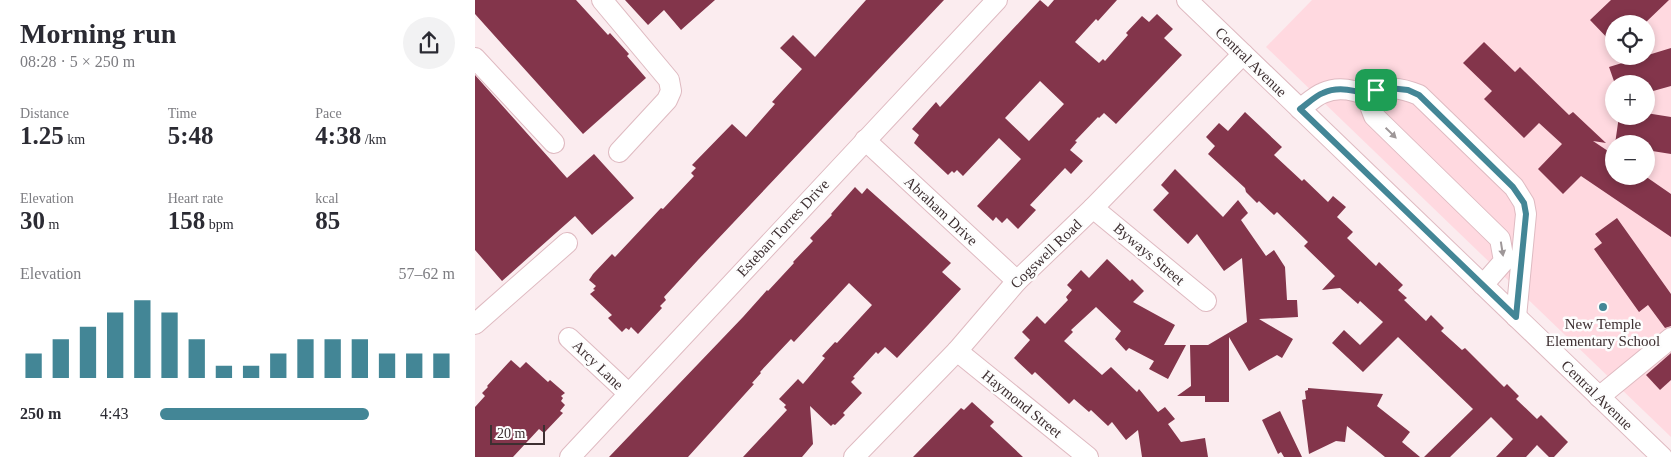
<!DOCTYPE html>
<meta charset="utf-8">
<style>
:root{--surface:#fff;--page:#f2f2f3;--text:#2b2b33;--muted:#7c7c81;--accent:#438696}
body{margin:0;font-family:"Times New Roman",serif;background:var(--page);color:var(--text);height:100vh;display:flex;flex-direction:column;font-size:19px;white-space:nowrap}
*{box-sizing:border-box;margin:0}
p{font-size:16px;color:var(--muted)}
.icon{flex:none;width:28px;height:28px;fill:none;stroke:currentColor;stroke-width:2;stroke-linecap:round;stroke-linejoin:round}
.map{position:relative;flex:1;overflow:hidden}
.panel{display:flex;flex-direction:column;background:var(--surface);width:475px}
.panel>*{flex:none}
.tools{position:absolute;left:1130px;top:15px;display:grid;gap:10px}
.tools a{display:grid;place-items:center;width:50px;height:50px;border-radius:50%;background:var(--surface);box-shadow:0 2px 8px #0003;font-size:25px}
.scale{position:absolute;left:15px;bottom:12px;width:55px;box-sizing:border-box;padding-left:5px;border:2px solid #3d2f31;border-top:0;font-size:14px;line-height:18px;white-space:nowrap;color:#3d2f31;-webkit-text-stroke:4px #fdfdfd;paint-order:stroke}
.pin{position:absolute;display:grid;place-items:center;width:42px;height:42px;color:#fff;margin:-21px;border-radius:10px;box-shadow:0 2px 8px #0006}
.round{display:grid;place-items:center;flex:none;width:52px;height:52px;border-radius:26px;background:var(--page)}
.summary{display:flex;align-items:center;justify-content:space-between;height:85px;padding:0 20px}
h1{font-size:28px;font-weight:800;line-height:38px}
.figures{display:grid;grid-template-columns:repeat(3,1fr);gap:8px;height:85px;padding:5px 20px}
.figures div{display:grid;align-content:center}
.figures b{font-size:25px;font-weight:800}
.figures small{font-size:14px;font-weight:400}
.figures p{font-size:14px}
.chart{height:140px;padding:10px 20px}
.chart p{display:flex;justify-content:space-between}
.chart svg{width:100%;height:90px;margin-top:5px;stroke:var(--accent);stroke-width:6}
ul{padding:0 20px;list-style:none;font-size:16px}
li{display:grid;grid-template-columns:80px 60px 1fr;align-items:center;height:38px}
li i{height:12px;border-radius:6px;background:var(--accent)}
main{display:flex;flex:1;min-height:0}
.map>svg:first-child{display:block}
</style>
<main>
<section class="panel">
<div class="summary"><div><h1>Morning run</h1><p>08:28 · 5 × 250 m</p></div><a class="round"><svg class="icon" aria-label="share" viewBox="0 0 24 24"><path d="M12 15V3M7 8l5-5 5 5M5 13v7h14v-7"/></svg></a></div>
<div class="figures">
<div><p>Distance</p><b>1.25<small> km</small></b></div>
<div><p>Time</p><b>5:48</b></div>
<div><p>Pace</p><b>4:38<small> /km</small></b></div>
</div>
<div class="figures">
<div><p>Elevation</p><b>30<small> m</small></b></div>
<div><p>Heart rate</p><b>158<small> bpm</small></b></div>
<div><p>kcal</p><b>85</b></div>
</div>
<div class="chart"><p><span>Elevation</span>57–62 m</p>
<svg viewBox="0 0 160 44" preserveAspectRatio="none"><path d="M5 44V32M15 44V25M25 44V19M35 44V12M45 44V6M55 44V12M65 44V25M75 44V38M85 44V38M95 44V32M105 44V25M115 44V25M125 44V25M135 44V32M145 44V32M155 44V32"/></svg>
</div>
<ul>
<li><b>250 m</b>4:43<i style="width:71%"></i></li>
</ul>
</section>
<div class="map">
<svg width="1196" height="457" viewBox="0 0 1196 457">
<rect width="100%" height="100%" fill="#fbecef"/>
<path fill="#ffd9e0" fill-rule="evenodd" d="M837,0h359v437l-405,-390zM1139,24h32v32h-32zM1139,84h32v32h-32zM1139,144h32v32h-32z"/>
<g fill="#83354b" fill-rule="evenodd">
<path d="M0,0h101l32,35 2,-2 19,21 -2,2 19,22 -63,56 -108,-120z"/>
<path d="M150,0h90l-34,30 -17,-20 -16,15z"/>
<path d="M391,0h78l-246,260 -34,37 2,3 -6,6 2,2 -24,26 -7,-7 -2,3 -3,-2 -4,4 -14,-14 4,-3 -22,-21 5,-4 -2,-1 3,-3 -7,-6 4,-6 19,-20 3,3 46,-49 2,1 31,-33 -3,-3 5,-5 -4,-3 40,-41 14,13 29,-33 -3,-2 30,-33 -22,-21 13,-13 22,22z"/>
<path d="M565,0l8,7 6,-7h63l-19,21 -2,-2 -21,23 24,21 4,-4 2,2 23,-26 -2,-2 16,-17 7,6 8,-8 16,15 -9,9 18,17 -66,69 -12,-11 -5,5 -1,-1 -23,24 2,1 -7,8 13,11 -12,13 -6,-6 -35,37 6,5 -18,19 -11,-11 -5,5 -6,-6 -3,4 -16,-15 44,-47 -22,-21 -36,38 -6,-6 -3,3 -2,-2 -4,4 -34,-32 5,-8 -7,-6 24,-27 4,5zM565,81l24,23 -35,37 -24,-23z"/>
<path d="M1136,0h58l-25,24h-30v21l-24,-25z"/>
<path d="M1009,42l31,30 5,-5 49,48 4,-3 33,31 -13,-2 21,14v21h31l26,18v43l-90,-61 -18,18 -25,-25 24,-25 -23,-21 -15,15 -40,-39 8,-8 -29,-28z"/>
<path d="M1196,48v38l-25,7v-9h-31l-6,-17z"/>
<path d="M0,75l92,103 27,-24 40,44 -42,37 -17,-19 -73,65 -27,-31z"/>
<path d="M770,112l37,35 -8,8 28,26 2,-2 24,23 5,-6 13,11 -9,10 16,15 -6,6 29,28 3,-4 24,23 -5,5 9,8 -3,2 22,21 5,-6 13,13 -3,3 21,19 3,-2 39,39 3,-3 12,12 -3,3 21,20 4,-4 27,27 -14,15h-5l-12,-12 -11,12h-30l17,-18 -22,-22 -41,40h-26l49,-48 -75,-72 -35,35 -31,-29 12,-13 16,15 23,-23 -23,-21 -2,3 -18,-16 -18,2 13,-14 -31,-30 4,-4 -31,-30 -3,3 -15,-14 -2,2 -11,-11 -1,-4 -37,-34 7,-8 -9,-9 13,-14 9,8z"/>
<path d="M1171,113l25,4v37l-25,-4v-6h-31l4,-28h27z"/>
<path d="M700,169l48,48 15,-17 10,13 -7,7 25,36 8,-6 11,17 2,33h10l1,17 -39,2 34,20 -11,19 -5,-3 -28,16 -20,-34v65h-24v-6h-28l14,-10 -1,-41h18l39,-23 -5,-64 -18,13 -27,-37 -9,10 -35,-34 16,-17 -8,-8z"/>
<path d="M380,187l7,7 5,-6 84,75 -9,9 19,17 -33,36 -31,33 -12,-11 -7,7 -2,-2 -23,25 2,1 -4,4 11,11 -19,20 2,2 -10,10 -2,-1 -2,2 -21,-20 3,38 -11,13h-59l44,-47 -3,-3 2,-2 -7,-6 19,-20 5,5 22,-26 -3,-2 13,-14 2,1 35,-38 -23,-22 -55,59 -3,-3 -31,33 1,1 -9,10 2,1 -66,73h-79l134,-140 24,-27 1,1 26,-28 -1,-1 20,-21 -3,-3 22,-23 -1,-1z"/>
<path d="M1142,218l54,76v32l-6,2 -17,-23 -9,7 -45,-63 8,-6 -7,-9z"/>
<path d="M632,259l23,22 2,-2 12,12 -11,11 42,23 -11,20h22l-18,34 -19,-10 5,-8 -25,-13 -3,3 -11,-12 6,-8 -25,-24 -25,23 2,2 -9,9 38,34 9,-8 26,25 2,-3 19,23 7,-5 10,12 -7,5 13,18 24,-4 3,19h-66l-4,-27 -12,10 -14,-18 -4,4 -17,-16 -2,2 -15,-13 -5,5 -34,-32 -3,3 -18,-17 16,-18 -8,-8 15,-16 8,8 23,-24 -2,-3 6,-7 -5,-5 14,-15 8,8z"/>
<path d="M1196,353v27l-11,10 -14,-15z"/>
<path d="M36,360l9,8 6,-6 22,20 2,-2 15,13 -4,3 2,2 -2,3 4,4 -5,6 3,2 -19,20 -5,-4 -26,28h-38v-50l10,-11 -3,-3 6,-6 -1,-1z"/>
<path d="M833,388l75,6 -6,12 33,26 -8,10 18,15h-35l-38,-31 -2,16 -9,-1 -27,13 -7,-54 4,-1 -1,-8 3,-1z"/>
<path d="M497,402l22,20 -4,4 33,31h-110l48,-49 3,2z"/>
<path d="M805,411l22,46h-18l-3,-5 -3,2 -16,-34z"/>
</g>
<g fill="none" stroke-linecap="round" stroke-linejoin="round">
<defs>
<g id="minor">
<path d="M127,0l67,80 2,11 -4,9 -48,52"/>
<path d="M712,0l475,457"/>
<path d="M0,58l79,85"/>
<path d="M825,109c7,-5 15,-13 23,-16 15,-7 32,-3 46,3"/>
<path d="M390,140l152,141"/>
<path d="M618,208l113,93"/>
<path d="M1008,285l21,-24 -4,-22 -126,-123 -5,-13v-7c15,-12 33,-8 50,-1l95,92 10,16 2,11 -10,103"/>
<path d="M0,324l92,-81"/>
<path d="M94,338l59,55"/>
<path d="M482,351l131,106"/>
<path d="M1124,397l72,-59"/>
<path d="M95,457l427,-457"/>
<path d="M379,457l103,-106 60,-70 76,-73 150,-154"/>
</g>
</defs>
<use href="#minor" stroke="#dfbac1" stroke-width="22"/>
<use href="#minor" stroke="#fff" stroke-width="20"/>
</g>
<defs><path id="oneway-solid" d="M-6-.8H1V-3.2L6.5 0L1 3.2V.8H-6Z" transform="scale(1.25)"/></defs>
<g fill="#9e9798">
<use href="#oneway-solid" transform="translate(916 133) rotate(44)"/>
<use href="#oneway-solid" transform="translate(1027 249) rotate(81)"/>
</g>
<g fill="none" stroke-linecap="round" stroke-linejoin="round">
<defs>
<path id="route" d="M914,88l19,2 11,5 94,92 11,16 2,11 -10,103 -216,-208c7,-5 15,-13 23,-16 15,-7 32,-3 46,3l7,-6z"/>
</defs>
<use href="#route" stroke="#fff" stroke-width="10"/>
<use href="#route" stroke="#438696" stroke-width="6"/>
</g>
<circle fill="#438696" stroke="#fdfdfd" stroke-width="2" cx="1128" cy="307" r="5"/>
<g text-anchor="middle" stroke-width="5" stroke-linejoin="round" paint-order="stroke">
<g font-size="15" fill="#3d2f31" stroke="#fdfdfd">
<text transform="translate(776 62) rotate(44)" y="5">Central Avenue</text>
<text transform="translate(466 211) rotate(43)" y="5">Abraham Drive</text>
<text transform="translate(308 228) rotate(-47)" y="5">Esteban Torres Drive</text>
<text transform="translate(571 254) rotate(-44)" y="5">Cogswell Road</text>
<text transform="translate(674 254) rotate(40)" y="5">Byways Street</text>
<text transform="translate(123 365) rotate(44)" y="5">Arcy Lane</text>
<text transform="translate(1122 395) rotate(44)" y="5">Central Avenue</text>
<text transform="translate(547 404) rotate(39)" y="5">Haymond Street</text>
</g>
<g font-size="15" fill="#3d2f31" stroke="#fdfdfd">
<text x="1128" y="329">New Temple<tspan x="1128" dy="17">Elementary School</tspan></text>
</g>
</g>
</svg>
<div class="tools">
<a><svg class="icon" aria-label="locate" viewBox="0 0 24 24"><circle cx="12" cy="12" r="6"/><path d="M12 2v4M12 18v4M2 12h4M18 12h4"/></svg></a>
<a>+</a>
<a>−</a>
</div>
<div class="scale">20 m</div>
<div class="pin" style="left:901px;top:90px;background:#1e9e55"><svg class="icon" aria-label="arrive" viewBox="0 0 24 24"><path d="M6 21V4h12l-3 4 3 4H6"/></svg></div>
</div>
</main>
